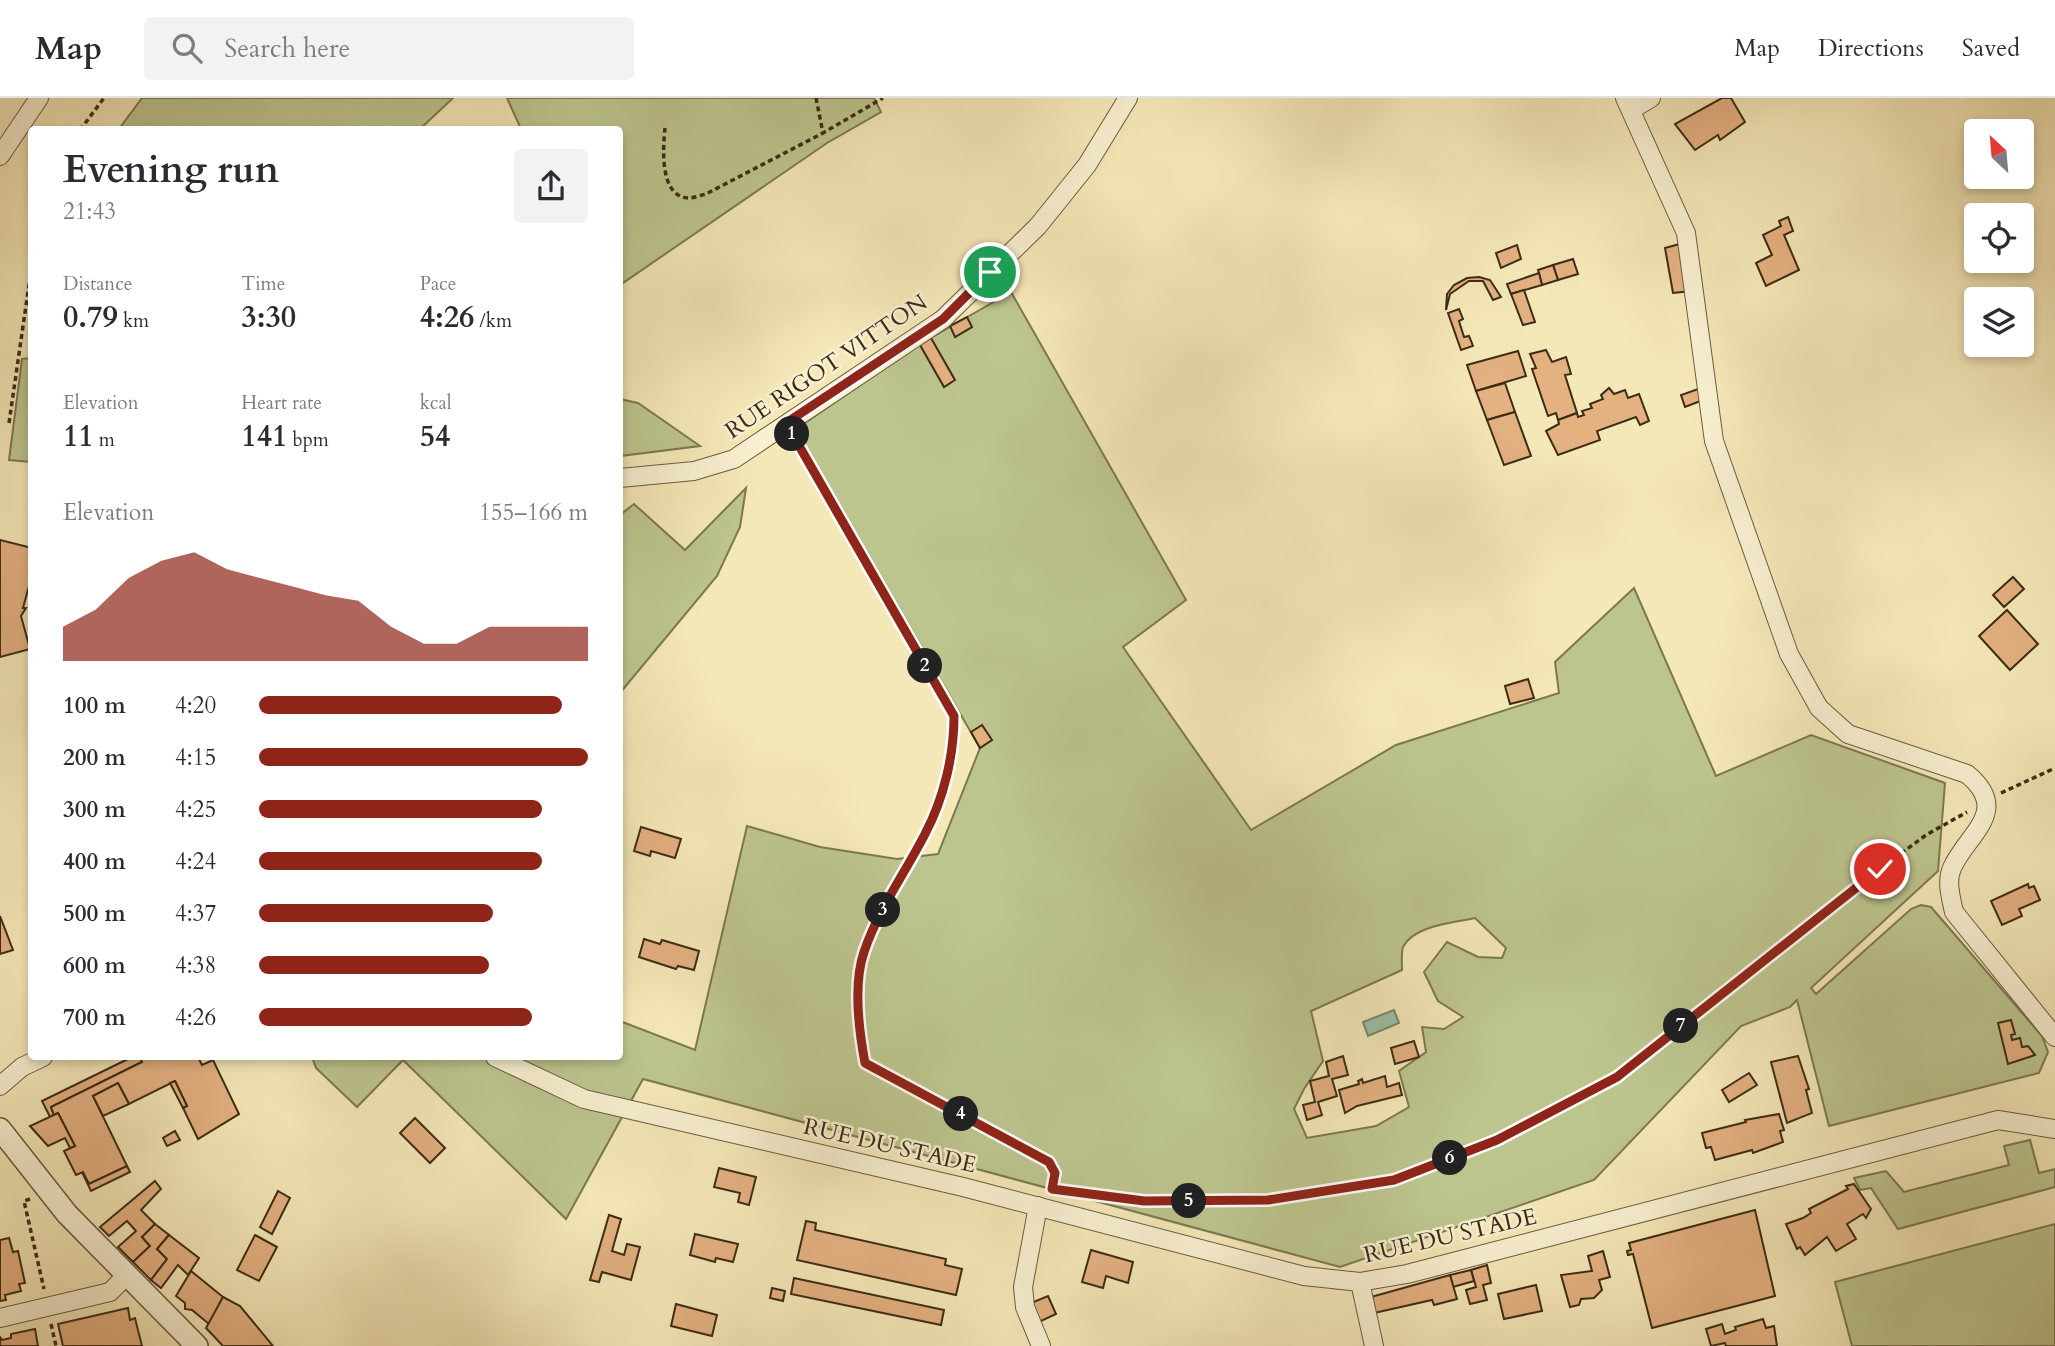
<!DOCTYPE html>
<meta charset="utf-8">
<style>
:root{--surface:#fff;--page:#f2f2f3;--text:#2b2b33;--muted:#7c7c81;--line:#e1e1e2;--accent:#8f2418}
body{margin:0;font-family:Cardo,serif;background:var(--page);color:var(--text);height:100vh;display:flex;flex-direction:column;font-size:26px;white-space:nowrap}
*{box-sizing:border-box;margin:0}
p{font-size:23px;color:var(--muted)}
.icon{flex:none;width:38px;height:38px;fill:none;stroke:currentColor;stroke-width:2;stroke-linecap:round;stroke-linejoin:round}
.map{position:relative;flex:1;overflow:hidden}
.side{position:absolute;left:28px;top:28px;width:595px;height:934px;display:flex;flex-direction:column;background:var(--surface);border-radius:7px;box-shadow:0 4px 10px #0003}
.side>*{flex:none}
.needle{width:46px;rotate:334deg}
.tools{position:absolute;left:1964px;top:21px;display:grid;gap:14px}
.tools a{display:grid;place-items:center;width:70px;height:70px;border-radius:7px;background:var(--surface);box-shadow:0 4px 10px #0003;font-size:35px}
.pin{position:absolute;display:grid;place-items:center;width:60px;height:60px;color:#fff;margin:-30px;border:4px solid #fff;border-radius:50%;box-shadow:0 2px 7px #0007}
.km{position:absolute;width:35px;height:35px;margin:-18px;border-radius:50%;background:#222;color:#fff;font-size:19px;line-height:35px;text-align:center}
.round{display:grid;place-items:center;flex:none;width:74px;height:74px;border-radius:7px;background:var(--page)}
.headline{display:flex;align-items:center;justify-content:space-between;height:119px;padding:0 35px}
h1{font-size:38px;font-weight:700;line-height:52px}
.stats{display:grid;grid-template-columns:repeat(3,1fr);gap:10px;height:119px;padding:7px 35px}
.stats div{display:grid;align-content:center}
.stats b{font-size:30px;font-weight:700}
.stats small{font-size:19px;font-weight:400}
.stats p{font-size:19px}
.chart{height:196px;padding:14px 35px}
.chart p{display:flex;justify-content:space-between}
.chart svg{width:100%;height:126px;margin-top:7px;fill:var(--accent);opacity:.7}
ul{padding:0 35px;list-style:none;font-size:23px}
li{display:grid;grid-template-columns:112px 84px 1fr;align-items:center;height:52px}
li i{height:18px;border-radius:9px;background:var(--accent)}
header{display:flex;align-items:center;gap:42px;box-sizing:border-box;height:98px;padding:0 35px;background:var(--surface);border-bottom:2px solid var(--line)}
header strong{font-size:33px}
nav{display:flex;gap:38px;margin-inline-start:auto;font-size:24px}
.search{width:490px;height:63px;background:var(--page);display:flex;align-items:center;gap:18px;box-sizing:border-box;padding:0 24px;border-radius:7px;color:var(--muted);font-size:26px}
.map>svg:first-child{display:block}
</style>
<header>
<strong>Map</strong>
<div class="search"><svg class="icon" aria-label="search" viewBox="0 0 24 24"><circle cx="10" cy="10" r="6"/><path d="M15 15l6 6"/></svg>Search here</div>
<nav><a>Map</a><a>Directions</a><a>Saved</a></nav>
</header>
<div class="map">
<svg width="2055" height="1248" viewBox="0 0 2055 1248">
<rect width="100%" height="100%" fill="#f5e8b8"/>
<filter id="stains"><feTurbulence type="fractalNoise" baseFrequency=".00286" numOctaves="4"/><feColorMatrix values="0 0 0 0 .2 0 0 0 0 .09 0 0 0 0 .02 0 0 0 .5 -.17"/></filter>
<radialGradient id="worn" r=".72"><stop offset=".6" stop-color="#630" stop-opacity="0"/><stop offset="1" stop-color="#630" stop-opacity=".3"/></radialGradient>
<g fill="#bdc58e" stroke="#7c7852" stroke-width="2" fill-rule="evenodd">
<path d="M142,0h311l-33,31h-301z"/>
<path d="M507,0h367l7,14 -54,31 -207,142v-155l-99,-1z"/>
<path d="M1011,194l175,308 -63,47 128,183 145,-85 163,-52 -4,-31 79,-74 82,188 95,-41 134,48 -7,88 -127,117 5,6 95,-85 10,-4 10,2 111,129 6,16 -9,21 -210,53 -32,-126 -7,7 -49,19 -147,154 -254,87 -697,-188 -77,140 -163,-159 -46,47 -41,-39 -4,-11h308v-36l75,29 52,-224 73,21 77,12 41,-5 42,-106 -184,-319 126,-86zM1475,820l31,30 -4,10 -24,-1 -31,-15 -23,30 14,29 25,16 -19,12 -22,-2 4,25 -27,19 10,36 -33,19 -69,12 -13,-29 10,-20 19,-28 -12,-50 91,-41c0,-7 -1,-17 1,-23 11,-22 51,-24 72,-29z"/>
<path d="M31,260v104l-22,-2 13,-101z"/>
<path d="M620,301l18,4 62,43 -80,10z"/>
<path d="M746,390l-6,39 -23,49 -97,117v-178l14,-11 51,46z"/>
<path d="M2030,1042l9,33 16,-4v18l-157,42 -27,-41 -11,2 -6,-12 32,-7 18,21 105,-27 -5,-19z"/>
<path d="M2055,1126v122h-203l-17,-64z"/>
</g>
<path fill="#9dc1a9" stroke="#76856e" stroke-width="2" d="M1394,912l5,13 -31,13 -5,-14z"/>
<g fill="#e4b181" stroke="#3c2c16" stroke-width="2">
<path d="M1722,0h9l14,24 -25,18 -2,-5 -23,15 -20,-26z"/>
<path d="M1788,119l5,14 -9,4 15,35 -33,16 -10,-23 16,-8 -9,-20 18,-9 -2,-5z"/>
<path d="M1683,145l9,48 -19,2 -8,-45z"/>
<path d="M1517,147l4,14 -20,9 -5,-15z"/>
<path d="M1573,161l5,15 -20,6 -5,-15z"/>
<path d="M1553,167l5,15 -16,5 -4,-15z"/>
<path d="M1539,175l3,12 -31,9 -4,-10z"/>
<path d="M1479,179l11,3 11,17 -8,3 -10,-19h-14l-19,13 -4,16 1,-16 7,-9 13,-7z"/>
<path d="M1524,192l11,32 -12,3 -12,-31z"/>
<path d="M1459,211l4,10 -4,2 5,16 5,-1 4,10 -12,4 -13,-37z"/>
<path d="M967,219l5,10 -17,10 -5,-11z"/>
<path d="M931,240l24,42 -11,7 -24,-42z"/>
<path d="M1546,252l6,12 14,-5 5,17 -6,1 12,38 -19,7 -2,-7 -8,3 -16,-47 4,-1 -6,-14z"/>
<path d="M1518,253l8,25 -50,15 -9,-26z"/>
<path d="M1505,285l10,29 -28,8 -11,-29z"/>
<path d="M1609,290l5,6 11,-4 3,8 11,-4 10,27 -9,4 -4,-8 -39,14 3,9 -42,15 -12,-24 13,-7 -1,-4 19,-7 1,4 6,-2 -2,-4 10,-3 -2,-4 13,-5 -2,-4z"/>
<path d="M1701,290l2,12 -18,7 -4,-12z"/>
<path d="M1515,314l16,44 -27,9 -17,-45z"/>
<path d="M0,442l32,8 -3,17 3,1v9l-9,33h3l-5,8 9,33 -30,8z"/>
<path d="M2013,479l11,12 -20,18 -11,-12z"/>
<path d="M2007,512l31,34 -28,26 -31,-34z"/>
<path d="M1528,581l6,19 -24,6 -5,-18z"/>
<path d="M982,627l10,15 -12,8 -9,-16z"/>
<path d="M641,729l40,12 -6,19 -24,-7 -1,5 -16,-5z"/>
<path d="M2028,786l1,4 5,-2 6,14 -21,9 3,7 -20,9 -11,-24z"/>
<path d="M0,818l13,34 -13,4z"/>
<path d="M644,841l16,5 2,-4 37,11 -5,19 -16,-4 -2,3 -37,-12z"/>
<path d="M2011,922l4,14 -4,1 1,5 8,-2 2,9 6,-1 7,9 -27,9 -10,-41z"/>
<path d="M1414,943l5,16 -24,7 -4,-16z"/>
<path d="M1343,958l5,19 -16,4 5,17 -19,6 4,13 -15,5 -4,-15 12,-3 -5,-21 19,-5 -3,-14z"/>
<path d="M1798,958l11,33 -3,1 6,23 -25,10 -16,-61z"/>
<path d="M132,959h9l1,5 -91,45 3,8 -4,2 -8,-16z"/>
<path d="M140,959h58l4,8 11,-5 26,54 -41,25 -15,-31 4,-2 -12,-25 -46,23 -11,-21 -25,13 34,70 -38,18 -6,-12 -7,3 -12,-24 11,-5 -17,-33 -4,2 -3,-8 91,-45z"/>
<path d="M1749,975l8,12 -28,17 -7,-12z"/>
<path d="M1385,978l2,11 12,-4 3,12 -45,11 -12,7 -6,-23 20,-6 -1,-3 4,-2 1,4z"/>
<path d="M175,983l12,25 -4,2 -13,-25z"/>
<path d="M118,985l11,21 -26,12 -10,-20z"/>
<path d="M58,1015l17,33 -5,2 -5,-10 -17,8 -18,-20z"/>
<path d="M1779,1016l5,16 -4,1 3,11 -30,11 -1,-3 -37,10 -4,-13 -5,1 -4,-15 44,-11 -1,-2z"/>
<path d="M415,1020l30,30 -15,15 -30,-30z"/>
<path d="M175,1033l5,9 -13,6 -4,-8z"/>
<path d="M127,1068l3,6 -39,19 -9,-19 7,12z"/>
<path d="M719,1070l37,9 -7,28 -11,-3 2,-9 -26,-6z"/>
<path d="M155,1083l6,8 -20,21 14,14 -13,13 8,9 -17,16 -15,-15 18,-16 -9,-10 -18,15 -9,-9z"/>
<path d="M1854,1086l17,25 -5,9 -3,-4 -16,10 9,15 -20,12 -9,-14 -22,18 -5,-8 -3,2 -11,-25 17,-6 8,-5 -2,-4 39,-20 -2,-3z"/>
<path d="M278,1093l12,7 -18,36 -12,-7z"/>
<path d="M1755,1112l20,86 -123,32 -19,-74 -5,1 -1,-4 4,-1 -2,-7z"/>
<path d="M609,1117l12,4 -9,32 12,4 3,-11 13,3 -9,33 -29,-8 -3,10 -9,-2z"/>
<path d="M806,1123l10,2 -1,7 131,29 -1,6 17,4 -6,26 -159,-35z"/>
<path d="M155,1126l14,11 -12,14 10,10 -16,21 -18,-18 17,-16 -8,-9z"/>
<path d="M695,1136l43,10 -5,18 -17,-4 -1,4 -25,-7z"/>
<path d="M169,1137l30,23 -11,17 -10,-10 -17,23 -10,-8 16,-21 -10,-10z"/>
<path d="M255,1137l22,12 -18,34 -22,-11z"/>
<path d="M9,1140l4,14 5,-1 7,32 -6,1 2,7 -16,4 1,5 -6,1v-61z"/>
<path d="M1091,1152l42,12 -5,21 -22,-7 -3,12 -21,-6z"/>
<path d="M1603,1153l7,26 -11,3 3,10 -8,8 -13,1 -2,6 -9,2 -9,-32 31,-4 -4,-15z"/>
<path d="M1487,1167l4,18 -8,2 4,15 -17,4 -4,-14 10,-3 -5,-17z"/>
<path d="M1471,1172l3,11 -21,6 -3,-12z"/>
<path d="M191,1173l32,26 -14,27 -17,-14 -7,-1v-6l-9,-7z"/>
<path d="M1450,1177l7,24 -23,6 -2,-5 -58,13 -3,-16z"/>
<path d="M794,1180l150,32 -3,15 -150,-31z"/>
<path d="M1536,1187l6,26 -38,8 -6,-25z"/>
<path d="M772,1190l13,3 -2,10 -13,-3z"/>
<path d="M1048,1198l8,18 -17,8 -8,-19z"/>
<path d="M223,1199l17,9 33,40h-50l-17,-18z"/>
<path d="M676,1206l41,11 -5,21 -41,-10z"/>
<path d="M128,1210l2,12 5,-2 7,28h-79l-5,-22z"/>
<path d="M1763,1221l3,9 8,-2 3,20h-51l-1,-3 -14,3 -5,-17 16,-5 3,10 11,-4 -1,-3z"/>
<path d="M35,1231l3,17h-38v-9l2,3 9,-2v-4z"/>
</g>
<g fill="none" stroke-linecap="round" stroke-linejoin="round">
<defs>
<g id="minor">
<path d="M1625,0l61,135 28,208 75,213 30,54 29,26 119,40c45,37 0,60 -15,94 -6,13 -1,30 2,44l101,125"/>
<path d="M1631,12l20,-12"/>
<path d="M0,58l39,-58"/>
<path d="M620,380l74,-7 40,-12 209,-140 95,-93 49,-61 41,-67"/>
<path d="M495,959l89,42 379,88 341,89 56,6 47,-8 591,-154 57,9"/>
<path d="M0,988l22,-19 21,-10"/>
<path d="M1038,1108l-15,81 2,20 16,39"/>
<path d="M1360,1184l14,64"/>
<path d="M0,1220l110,-26 16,-16"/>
</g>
<path id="tertiary" d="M0,1031l67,85 130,132"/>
</defs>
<use href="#minor" stroke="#6a5b3e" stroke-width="20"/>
<use href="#tertiary" stroke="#6a5b3e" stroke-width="24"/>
<g stroke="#3c2c16" stroke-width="3.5" stroke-dasharray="5 3.5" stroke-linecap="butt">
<path d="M816,0l7,35 60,-35"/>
<path d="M665,30c-2,20 -6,69 24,70 5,0 13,-3 17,-4l117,-61"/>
<path d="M80,32l24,-32"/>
<path d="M773,298l7,13"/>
<path d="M9,325l23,-159"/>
<path d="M795,340l159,278c-1,39 -10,82 -29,118 -20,39 -47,76 -61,118 -11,32 -5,79 1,111l184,99 6,11 -4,17"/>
<path d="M2001,695l54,-25"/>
<path d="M1052,1091l92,12 124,-1 126,-20 103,-40 120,-63 217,-174 92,-68 41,-23"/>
<path d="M30,1101l-6,2 20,88"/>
<path d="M51,1226l5,22"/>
</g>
<use href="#minor" stroke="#f8f0d1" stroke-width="18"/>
<use href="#tertiary" stroke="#f8f0d1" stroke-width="21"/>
</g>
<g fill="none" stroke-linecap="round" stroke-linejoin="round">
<defs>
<path id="route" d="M990,174l-47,47 -157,104 168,293c0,39 -10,82 -29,118 -20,39 -47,76 -61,118 -11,32 -5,79 1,111l184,99 6,11 -3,16 92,12 124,-1 126,-20 103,-40 120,-63 263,-208"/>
</defs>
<use href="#route" stroke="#fff" stroke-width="14"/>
<use href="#route" stroke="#8f2418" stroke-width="9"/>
</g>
<g text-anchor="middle" stroke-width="5" stroke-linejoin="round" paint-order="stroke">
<g font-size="23" fill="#3c2c16" stroke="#f8f0d1">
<text transform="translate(826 268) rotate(-34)" y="8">RUE RIGOT VITTON</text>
<text transform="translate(890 1047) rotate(13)" y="8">RUE DU STADE</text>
<text transform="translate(1450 1137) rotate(-13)" y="8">RUE DU STADE</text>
</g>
</g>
<rect width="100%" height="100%" filter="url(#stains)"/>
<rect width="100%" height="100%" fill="url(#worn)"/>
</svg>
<div class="tools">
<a><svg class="needle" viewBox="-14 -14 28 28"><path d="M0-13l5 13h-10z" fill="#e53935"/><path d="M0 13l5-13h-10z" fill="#7c7c81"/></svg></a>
<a><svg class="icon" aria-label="locate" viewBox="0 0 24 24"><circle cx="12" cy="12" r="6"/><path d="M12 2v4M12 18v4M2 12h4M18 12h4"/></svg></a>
<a><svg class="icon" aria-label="layers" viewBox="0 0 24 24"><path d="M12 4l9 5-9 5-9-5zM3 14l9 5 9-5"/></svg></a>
</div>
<div class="pin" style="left:990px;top:174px;background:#1e9e55"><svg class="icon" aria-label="arrive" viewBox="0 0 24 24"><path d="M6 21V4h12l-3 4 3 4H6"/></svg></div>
<div class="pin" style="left:1880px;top:771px;background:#d93025"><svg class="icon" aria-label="check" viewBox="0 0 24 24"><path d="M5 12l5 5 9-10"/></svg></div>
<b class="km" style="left:792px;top:336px">1</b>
<b class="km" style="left:925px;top:568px">2</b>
<b class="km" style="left:883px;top:812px">3</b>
<b class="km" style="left:961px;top:1016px">4</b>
<b class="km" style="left:1189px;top:1103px">5</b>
<b class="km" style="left:1450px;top:1060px">6</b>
<b class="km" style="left:1681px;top:928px">7</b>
<section class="side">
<div class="headline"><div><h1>Evening run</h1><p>21:43</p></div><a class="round"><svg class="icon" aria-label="share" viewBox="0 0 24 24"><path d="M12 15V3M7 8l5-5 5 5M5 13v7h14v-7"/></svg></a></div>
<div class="stats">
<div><p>Distance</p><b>0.79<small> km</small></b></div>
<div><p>Time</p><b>3:30</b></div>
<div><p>Pace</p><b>4:26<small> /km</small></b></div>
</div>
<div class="stats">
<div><p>Elevation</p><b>11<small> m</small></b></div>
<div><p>Heart rate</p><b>141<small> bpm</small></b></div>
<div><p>kcal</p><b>54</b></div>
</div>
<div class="chart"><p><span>Elevation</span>155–166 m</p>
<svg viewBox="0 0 160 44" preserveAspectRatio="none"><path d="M0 44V32L10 26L20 15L30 9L40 6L50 12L60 15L70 18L80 21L90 23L100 32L110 38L120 38L130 32L140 32L150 32L160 32V44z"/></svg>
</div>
<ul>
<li><b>100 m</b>4:20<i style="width:92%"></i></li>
<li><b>200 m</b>4:15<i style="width:100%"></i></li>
<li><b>300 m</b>4:25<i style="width:86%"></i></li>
<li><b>400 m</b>4:24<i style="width:86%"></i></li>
<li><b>500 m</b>4:37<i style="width:71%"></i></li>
<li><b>600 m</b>4:38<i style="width:70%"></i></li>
<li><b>700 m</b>4:26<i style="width:83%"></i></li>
</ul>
</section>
</div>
